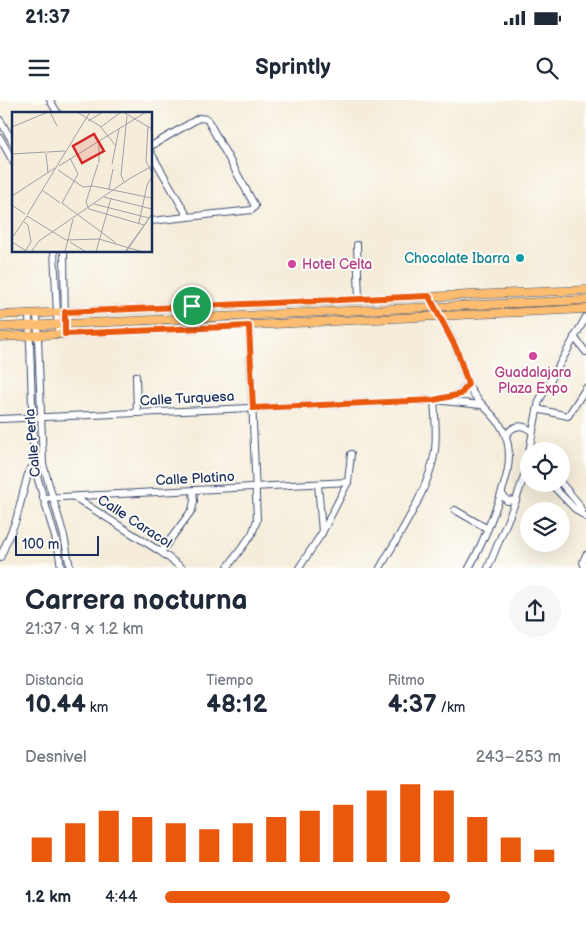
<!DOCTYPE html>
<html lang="es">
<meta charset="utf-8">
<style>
:root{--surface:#fff;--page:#f6f6f7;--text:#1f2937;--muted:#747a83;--accent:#ea580c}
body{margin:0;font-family:"Balsamiq Sans",sans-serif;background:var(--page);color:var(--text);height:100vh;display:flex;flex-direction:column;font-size:19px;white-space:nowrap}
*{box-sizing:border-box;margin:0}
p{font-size:16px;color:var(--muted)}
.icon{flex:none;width:28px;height:28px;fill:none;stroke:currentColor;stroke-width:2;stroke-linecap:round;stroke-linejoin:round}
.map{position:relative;height:468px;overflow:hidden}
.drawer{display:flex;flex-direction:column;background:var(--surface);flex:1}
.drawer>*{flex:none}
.controls{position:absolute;left:520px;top:342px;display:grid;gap:10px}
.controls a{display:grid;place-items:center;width:50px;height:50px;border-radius:50%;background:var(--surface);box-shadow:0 5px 20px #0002;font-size:25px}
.scale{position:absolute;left:15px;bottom:12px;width:84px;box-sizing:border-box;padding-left:5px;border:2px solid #1b2f5e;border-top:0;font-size:14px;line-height:18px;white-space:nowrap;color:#1b2f5e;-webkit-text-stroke:4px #fdfcf7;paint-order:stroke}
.pin{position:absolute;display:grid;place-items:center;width:42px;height:42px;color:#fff;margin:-21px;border:2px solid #fff;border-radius:50%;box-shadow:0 1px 5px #0007}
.round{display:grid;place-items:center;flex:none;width:52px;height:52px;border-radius:26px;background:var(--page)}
.summary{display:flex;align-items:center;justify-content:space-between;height:85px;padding:0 25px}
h1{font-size:28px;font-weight:700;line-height:38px}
.stats{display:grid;grid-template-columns:repeat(3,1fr);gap:8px;height:85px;padding:5px 25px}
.stats div{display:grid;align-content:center}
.stats b{font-size:25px;font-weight:700}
.stats small{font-size:14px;font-weight:400}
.stats p{font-size:14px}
.chart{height:140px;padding:10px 25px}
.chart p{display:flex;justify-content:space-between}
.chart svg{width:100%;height:90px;margin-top:5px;stroke:var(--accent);stroke-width:6}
ul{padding:0 25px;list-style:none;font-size:16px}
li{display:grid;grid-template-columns:80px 60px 1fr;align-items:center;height:38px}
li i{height:12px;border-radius:6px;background:var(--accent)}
.status{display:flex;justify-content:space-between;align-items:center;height:35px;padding:0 25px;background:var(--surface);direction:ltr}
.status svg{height:14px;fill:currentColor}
header{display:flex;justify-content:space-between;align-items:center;height:65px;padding:0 25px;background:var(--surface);font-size:22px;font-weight:700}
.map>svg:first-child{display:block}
</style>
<div class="status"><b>21:37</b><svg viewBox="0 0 49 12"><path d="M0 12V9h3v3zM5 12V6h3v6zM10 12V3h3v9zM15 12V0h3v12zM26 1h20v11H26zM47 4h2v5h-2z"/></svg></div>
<header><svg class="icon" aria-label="menu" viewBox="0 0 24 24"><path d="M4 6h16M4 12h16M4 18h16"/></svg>Sprintly<svg class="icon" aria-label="search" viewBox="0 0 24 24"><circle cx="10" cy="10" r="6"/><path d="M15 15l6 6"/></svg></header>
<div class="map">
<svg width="586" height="468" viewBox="0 0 586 468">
<rect width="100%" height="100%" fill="#fdfcf7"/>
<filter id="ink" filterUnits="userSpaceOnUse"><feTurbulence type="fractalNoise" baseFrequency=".02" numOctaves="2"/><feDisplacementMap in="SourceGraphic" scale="10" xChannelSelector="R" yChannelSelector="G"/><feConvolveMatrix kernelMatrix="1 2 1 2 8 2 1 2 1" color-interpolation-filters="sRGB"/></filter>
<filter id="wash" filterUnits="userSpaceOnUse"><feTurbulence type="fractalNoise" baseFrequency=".0096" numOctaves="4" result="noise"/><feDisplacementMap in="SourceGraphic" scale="20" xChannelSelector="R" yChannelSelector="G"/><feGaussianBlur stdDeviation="1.12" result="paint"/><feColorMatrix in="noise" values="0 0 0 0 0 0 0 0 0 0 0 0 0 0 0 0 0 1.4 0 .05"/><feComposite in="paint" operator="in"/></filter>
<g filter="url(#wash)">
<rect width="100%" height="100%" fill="#f5edda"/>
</g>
<g filter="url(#ink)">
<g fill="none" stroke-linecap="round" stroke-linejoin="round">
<defs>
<g id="minor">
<path d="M50,0l8,14"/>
<path d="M0,20l14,24"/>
<path d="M0,38l14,25"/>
<path d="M151,46l48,-28 8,1 48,87 -3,4 -101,11"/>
<path d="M151,53l37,64"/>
<path d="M357,145l2,54"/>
<path d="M54,151l4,84"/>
<path d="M64,151l1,83"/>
<path d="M429,196c9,19 21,36 28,55 5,13 7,27 14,39 8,15 23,23 31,38 17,30 -1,66 -12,95 -6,15 -12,30 -21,45"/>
<path d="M37,213l6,151 21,72 6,32"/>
<path d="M29,214l5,152 24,81 3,21"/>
<path d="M574,237l12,15"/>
<path d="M136,276l1,37"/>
<path d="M445,298l16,-5 6,-9"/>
<path d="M537,309l31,7 18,-28"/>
<path d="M0,319l434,-19 47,5"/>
<path d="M506,336c6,-11 17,-13 26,-4"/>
<path d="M529,351l10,-50 47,-84"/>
<path d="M561,383l17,20 4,9"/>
<path d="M318,384l4,48"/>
<path d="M551,384l23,24 12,9"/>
<path d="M502,394l5,7 9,-1"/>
<path d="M74,397l87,55 21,16"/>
<path d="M43,398l305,-16"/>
<path d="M455,410l33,19"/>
<path d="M161,452l31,-42 2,-9 -1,-10"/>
<path d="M0,458l16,-38 13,-50 5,-4"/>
<path d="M227,468l25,-34 5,-14 -8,-194"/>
<path d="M299,468l23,-35 26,-51 3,-28"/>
<path d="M380,468c19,-33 50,-80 55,-118 2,-16 0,-34 -1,-50"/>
<path d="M488,468l28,-68 10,-30 3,-15"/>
<path d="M585,468l-2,-6 3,-7"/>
</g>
<g id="major">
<path d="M0,215l586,-25"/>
<path d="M0,227l586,-27"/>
<path d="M0,237l586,-28"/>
</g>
</defs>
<use href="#minor" stroke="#3c4c71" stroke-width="8"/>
<use href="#major" stroke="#3c4c71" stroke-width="9"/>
<use href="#minor" stroke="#fff" stroke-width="6"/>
<use href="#major" stroke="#fcbd6f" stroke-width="8"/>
</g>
</g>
<g fill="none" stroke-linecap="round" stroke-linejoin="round" filter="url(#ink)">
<defs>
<path id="route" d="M429,196l28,54 11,34 -7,10 -27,6 -181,8 -4,-82 -184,8v-22z"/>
</defs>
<use href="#route" stroke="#fff" stroke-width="10"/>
<use href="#route" stroke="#ea580c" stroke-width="6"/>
</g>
<circle fill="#0f9aa8" stroke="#fdfcf7" stroke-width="2" cx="520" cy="158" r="5"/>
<g fill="#d1479c" stroke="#fdfcf7" stroke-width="2">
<circle cx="292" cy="164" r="5"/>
<circle cx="533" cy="256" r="5"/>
</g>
<g text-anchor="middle" stroke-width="4" stroke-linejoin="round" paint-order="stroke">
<g font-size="14" fill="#0d838f" stroke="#fdfcf7" text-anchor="end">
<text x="510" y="163">Chocolate Ibarra</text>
</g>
<g font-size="14" fill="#b23c85" stroke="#fdfcf7" text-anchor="start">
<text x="302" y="169">Hotel Celta</text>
<text x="533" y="277" text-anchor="middle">Guadalajara<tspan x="533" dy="16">Plaza Expo</tspan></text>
</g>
<g font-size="14" fill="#1b2f5e" stroke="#fdfcf7">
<text transform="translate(187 298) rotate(-3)" y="5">Calle Turquesa</text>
<text transform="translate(32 343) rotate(-95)" y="5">Calle Perla</text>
<text transform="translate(195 378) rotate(-3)" y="5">Calle Platino</text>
<text transform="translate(135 421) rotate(33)" y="5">Calle Caracol</text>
</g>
</g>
<g transform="translate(12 12)">
<rect width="140" height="140" fill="#f5edda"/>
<path fill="none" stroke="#9ea1a8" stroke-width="1" d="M38,0l7,14M65,0l23,14 16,20M111,0l29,17M76,9l15,-9M136,14l-2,35 6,12M0,15l36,-15M89,15l20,-15M87,30v21M35,40l18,-1M34,41l2,20M0,42l34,-2M86,52l-12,38 3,7 55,16M100,52l7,-35M47,54l87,-54M46,58l25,17 10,-1 59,12M112,70l-3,-7 6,-59M97,77l4,-20M30,78l18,13M0,84l43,-28M92,85l48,12M50,91l54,40M50,91l16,-29 -8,-16M82,92l55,14M0,93l13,9M15,103l63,-103M15,104l39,24 33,-1 44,13M12,110l4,3 3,17 -5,8M127,111l8,-38 5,-8M0,126l15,-22M0,130l16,10M58,130l16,10M19,140l8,-11 90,-62 23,-13M53,140l8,-33M84,140l15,-54M113,140l27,-38M114,140l26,-38"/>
<path fill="#d62828" fill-opacity="0.15" stroke="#d62828" stroke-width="2.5" d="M82,22l10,17 -22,12 -9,-17z"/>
<rect width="140" height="140" fill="none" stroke="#1b2f5e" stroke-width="2.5"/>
</g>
</svg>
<div class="controls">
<a><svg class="icon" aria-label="locate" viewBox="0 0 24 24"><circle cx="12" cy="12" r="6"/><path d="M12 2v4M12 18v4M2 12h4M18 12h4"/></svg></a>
<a><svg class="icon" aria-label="layers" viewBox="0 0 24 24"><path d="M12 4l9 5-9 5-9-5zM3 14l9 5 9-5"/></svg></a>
</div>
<div class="scale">100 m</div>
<div class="pin" style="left:192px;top:206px;background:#1e9e55"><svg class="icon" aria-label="arrive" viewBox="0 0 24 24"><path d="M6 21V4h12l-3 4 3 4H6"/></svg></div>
</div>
<section class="drawer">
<div class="summary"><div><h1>Carrera nocturna</h1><p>21:37 · 9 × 1.2 km</p></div><a class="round"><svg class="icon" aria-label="share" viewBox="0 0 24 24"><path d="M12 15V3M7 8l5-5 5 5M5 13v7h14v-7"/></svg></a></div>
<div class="stats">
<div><p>Distancia</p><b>10.44<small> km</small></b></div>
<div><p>Tiempo</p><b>48:12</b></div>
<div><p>Ritmo</p><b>4:37<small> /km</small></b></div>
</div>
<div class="chart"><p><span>Desnivel</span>243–253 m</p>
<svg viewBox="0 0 160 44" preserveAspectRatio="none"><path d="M5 44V32M15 44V25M25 44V19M35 44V22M45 44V25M55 44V28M65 44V25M75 44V22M85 44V19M95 44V16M105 44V9M115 44V6M125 44V9M135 44V22M145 44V32M155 44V38"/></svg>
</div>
<ul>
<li><b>1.2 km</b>4:44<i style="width:72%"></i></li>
</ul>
</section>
